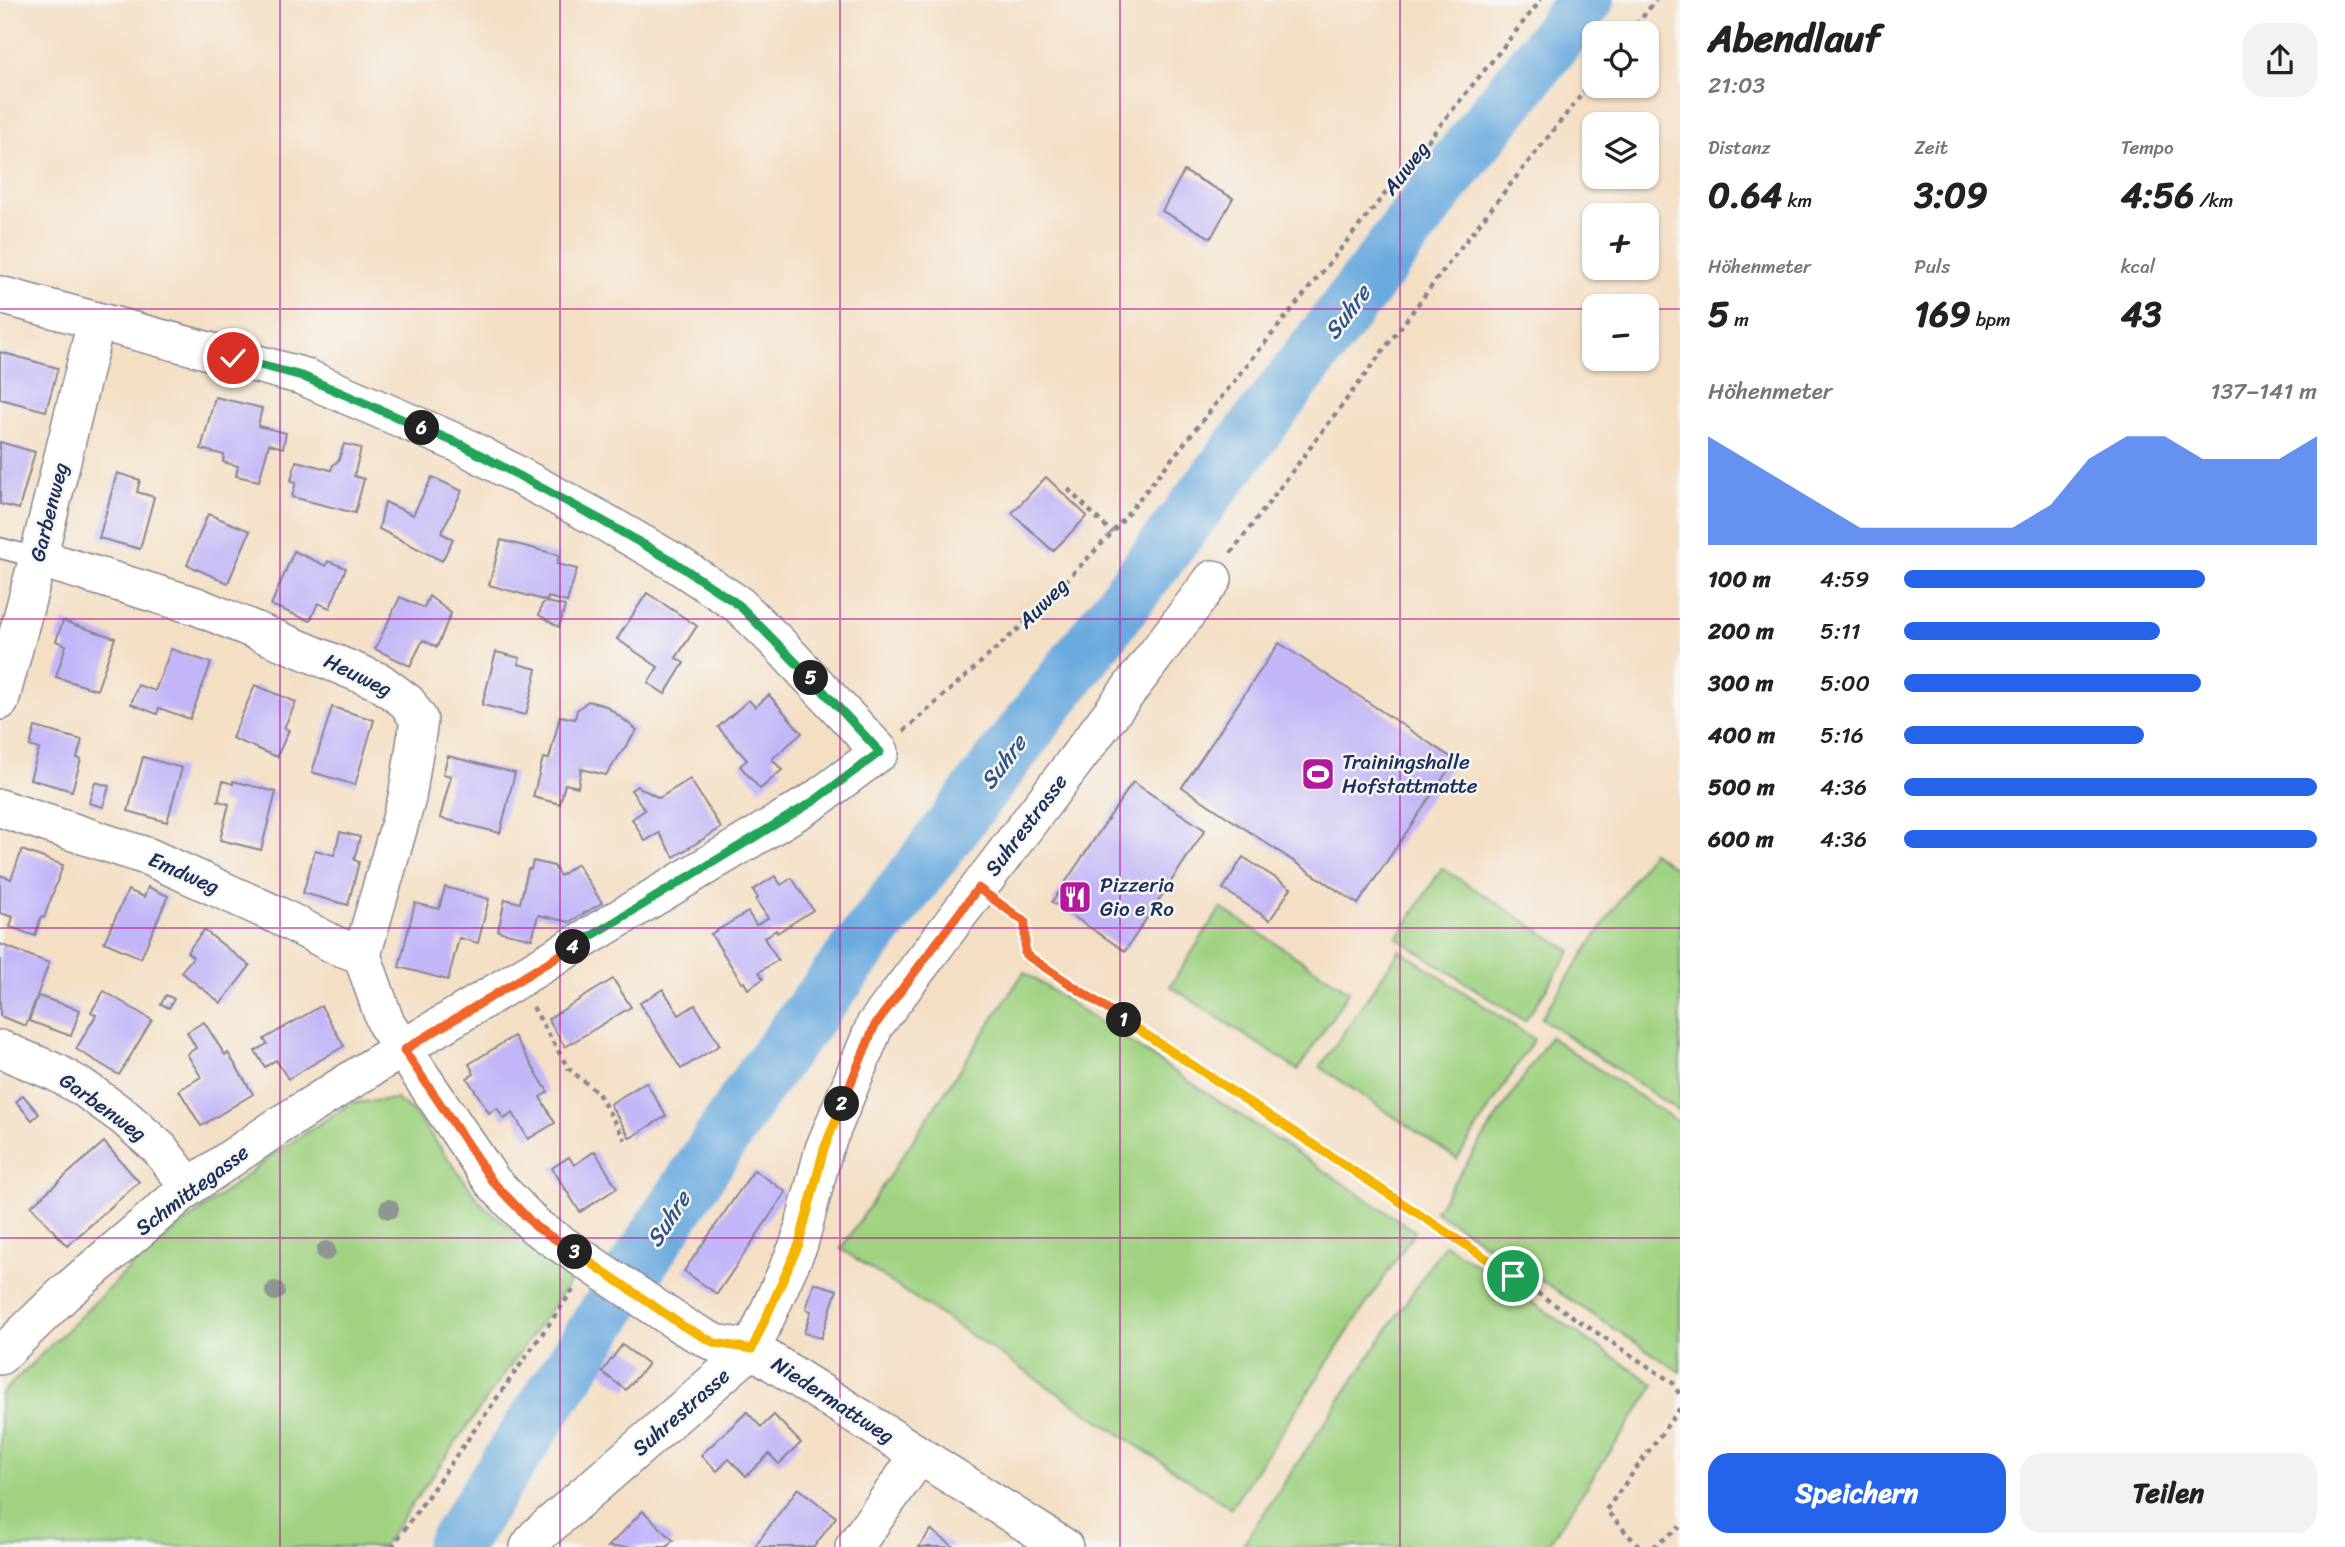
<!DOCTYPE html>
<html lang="de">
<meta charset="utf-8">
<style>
:root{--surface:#fff;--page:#f2f2f2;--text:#222;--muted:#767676;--accent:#2563eb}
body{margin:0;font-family:Sriracha,sans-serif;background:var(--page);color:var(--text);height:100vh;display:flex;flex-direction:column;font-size:26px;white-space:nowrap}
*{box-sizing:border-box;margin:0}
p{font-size:23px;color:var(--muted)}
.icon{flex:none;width:38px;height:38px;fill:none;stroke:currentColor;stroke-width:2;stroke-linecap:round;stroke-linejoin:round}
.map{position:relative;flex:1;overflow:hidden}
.sheet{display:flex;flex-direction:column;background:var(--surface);width:665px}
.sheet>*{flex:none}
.tools{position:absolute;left:1582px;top:21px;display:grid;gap:14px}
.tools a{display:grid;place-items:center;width:77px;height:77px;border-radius:14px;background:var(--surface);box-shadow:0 2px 5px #0004;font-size:35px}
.pin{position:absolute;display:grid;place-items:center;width:60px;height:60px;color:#fff;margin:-30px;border:4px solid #fff;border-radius:50%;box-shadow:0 2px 7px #0007}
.km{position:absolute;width:35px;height:35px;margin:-18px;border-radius:50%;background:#222;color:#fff;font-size:19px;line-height:35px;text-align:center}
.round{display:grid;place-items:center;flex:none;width:74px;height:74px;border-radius:21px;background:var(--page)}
.overview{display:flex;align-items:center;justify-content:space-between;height:119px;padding:0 28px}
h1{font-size:38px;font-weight:800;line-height:52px}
.stats{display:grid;grid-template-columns:repeat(3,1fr);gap:10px;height:119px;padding:7px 28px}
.stats div{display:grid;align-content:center}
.stats b{font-size:35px;font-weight:800}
.stats small{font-size:19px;font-weight:400}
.stats p{font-size:19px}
.chart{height:196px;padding:14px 28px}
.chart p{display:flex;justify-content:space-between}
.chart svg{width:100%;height:126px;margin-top:7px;fill:var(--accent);opacity:.7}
.primary-button{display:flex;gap:14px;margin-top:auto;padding:14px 28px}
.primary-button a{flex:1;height:80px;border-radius:21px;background:var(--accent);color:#fff;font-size:28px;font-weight:800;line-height:80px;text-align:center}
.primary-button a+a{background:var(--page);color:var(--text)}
ul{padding:0 28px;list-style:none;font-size:23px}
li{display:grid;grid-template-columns:112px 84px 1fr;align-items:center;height:52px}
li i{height:18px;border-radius:9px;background:var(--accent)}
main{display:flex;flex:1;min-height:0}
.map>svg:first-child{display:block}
</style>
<main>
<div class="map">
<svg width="1680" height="1547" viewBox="0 0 1680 1547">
<rect width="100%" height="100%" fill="#f6f6f2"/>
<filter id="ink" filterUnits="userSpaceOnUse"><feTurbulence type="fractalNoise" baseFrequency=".0143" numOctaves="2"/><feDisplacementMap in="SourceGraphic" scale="14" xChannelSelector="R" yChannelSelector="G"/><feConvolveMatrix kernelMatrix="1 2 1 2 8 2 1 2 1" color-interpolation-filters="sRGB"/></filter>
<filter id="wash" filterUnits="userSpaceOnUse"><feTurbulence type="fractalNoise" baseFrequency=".00686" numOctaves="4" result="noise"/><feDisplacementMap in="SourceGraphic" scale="28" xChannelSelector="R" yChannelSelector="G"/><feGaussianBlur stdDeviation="1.57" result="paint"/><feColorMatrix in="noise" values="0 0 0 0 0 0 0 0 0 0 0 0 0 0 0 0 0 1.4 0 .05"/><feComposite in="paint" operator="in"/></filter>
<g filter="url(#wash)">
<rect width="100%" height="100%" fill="#f4dfc5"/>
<g fill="#a0d281" stroke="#5e8070" stroke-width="2">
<path d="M1652,852l28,19v241l-139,-94z"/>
<path d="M1442,868l129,83 -46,70 -128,-83z"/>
<path d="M1221,908l128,83 -51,79 -128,-84z"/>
<path d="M1400,950l134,89 -77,120 -137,-92z"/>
<path d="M1024,972l391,259 -184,277 -390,-259z"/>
<path d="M1550,1037l130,86v249l-245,-161z"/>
<path d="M396,1099l20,16 65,88 90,77 -189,267h-382v-152l141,-138 134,-104 76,-50z"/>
<path d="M1445,1244l210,141 -109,162h-305z"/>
</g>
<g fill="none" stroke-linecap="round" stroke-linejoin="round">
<path stroke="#6baade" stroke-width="56" d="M453,1547l308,-469 710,-932 115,-146"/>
</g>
<g id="blocks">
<g fill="#c3b5f7">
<path d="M1184,171l49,27 -22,40 -49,-27z"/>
<path d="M0,352l58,16 -12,43 -46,-12z"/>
<path d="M215,397l47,11 -4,18 28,7 -3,15 -14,-4 -10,37 -23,-5 2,-10 -15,-4 1,-7 -23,-6z"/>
<path d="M0,442l35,10 -16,57 -19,-5z"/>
<path d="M344,444l17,4 -7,28 10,3 -9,34 -63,-16 4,-15 -5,-1 5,-20 35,9 2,-5 6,-5z"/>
<path d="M117,473l23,7 -3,12 17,5 -14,52 -41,-11z"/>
<path d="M432,477l30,14 -21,42 12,6 -11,22 -63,-32 6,-27 28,13z"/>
<path d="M1046,477l41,39 -34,35 -41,-38z"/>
<path d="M208,514l42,17 -22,52 -41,-18z"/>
<path d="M501,540l58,15 -2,9 20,5 -10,33 -19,-5 -1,4 -58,-16z"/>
<path d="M294,551l32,15 2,-5 18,7 -16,40 -12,-5 -8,18 -39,-16z"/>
<path d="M647,593l50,33 -21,32 8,5 -19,31 -17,-11 10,-16 -41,-28z"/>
<path d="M429,596l22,17 -14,34 -14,-7 -13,26 -35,-17 25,-52 24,11z"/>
<path d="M547,602l18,4 -6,21 -20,-12 3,-11z"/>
<path d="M63,621l52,17 -18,52 -41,-13 10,-32 -10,-4z"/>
<path d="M1279,643l176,117 -97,144 -176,-117z"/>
<path d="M171,649l40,14 -21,56 -31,-11 -2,6 -26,-10 7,-19 17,6z"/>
<path d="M496,652l24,6 -2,6 19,5 -11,46 -44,-10z"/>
<path d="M255,685l41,17 -12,26 5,2 -12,27 -45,-19z"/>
<path d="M769,695l33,38 -30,26 10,11 -22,19 -20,-23 7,-6 -29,-33 31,-27 6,7z"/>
<path d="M588,701l18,5 31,24 -31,45 -25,-6 -3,18 -13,-3 -5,20 -27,-7 10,-39 6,1 11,-43 15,3 2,-9z"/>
<path d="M332,707l42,13 -19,65 -43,-13z"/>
<path d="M35,727l47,13 -5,18 4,1 -9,32 -42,-12 9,-30 -9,-3z"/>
<path d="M448,756l67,17 -15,60 -60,-15 11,-42 -8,-2z"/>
<path d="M143,757l39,11 -15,54 -39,-11z"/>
<path d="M690,779l31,49 -47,29 -15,-24 -14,8 -13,-22 13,-9 -14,-20 6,-4 22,12z"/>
<path d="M223,781l10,3v-3l43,11 -15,58 -41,-10 9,-36 -11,-3z"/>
<path d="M95,782l14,4 -6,21 -14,-4z"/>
<path d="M1133,782l72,48 -80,121 -73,-49z"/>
<path d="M340,832l20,5 -6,23 5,2 -11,43 -45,-12 12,-43 19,5z"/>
<path d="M22,850l41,15 -19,53 -3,-1 -6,19 -25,-9 3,-10 -13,-4v-38l11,4z"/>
<path d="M1243,857l48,31 -21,32 -47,-31z"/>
<path d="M533,861l21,5 6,10 17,-12 25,39 -33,19 -31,-7 -6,24 -34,-8 7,-32 15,4 8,-34h3z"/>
<path d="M775,876l6,9 11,-7 21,32 -36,23 -1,-3 -12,8 14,22 -19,12 4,7 -15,10 -4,-7 -2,1 -31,-49 37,-22 8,13 12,-7 -12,-18 2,-2 -5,-8z"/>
<path d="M148,887l20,9 -27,62 -37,-16 24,-52 16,7z"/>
<path d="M445,887l44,12 -11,44 -19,-5 -11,42 -49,-13 16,-64 24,6z"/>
<path d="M204,930l46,36 -29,37 -40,-31 12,-15 -6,-5z"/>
<path d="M0,944l49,19 -23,63 -26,-10z"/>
<path d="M613,979l18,28 -66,40 -17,-28z"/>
<path d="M663,989l16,26 16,-10 25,40 -39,24 -41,-66z"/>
<path d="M104,991l48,29 -33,55 -43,-26 20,-34 -5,-3z"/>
<path d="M166,995l8,4 -5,9 -8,-4z"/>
<path d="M38,996l42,14 -9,26 -42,-15z"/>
<path d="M321,1006l23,40 -56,33 -12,-19 -11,7 -10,-16 12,-7 -3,-5z"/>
<path d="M204,1022l21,33 3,-2 25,41 -52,32 -22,-36 22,-13 -14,-23 9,-6 -9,-16z"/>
<path d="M514,1036l34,56 -8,5 15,26 -27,16 -15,-26 -9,6 -7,-11 -8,5 -22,-35 7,-4 -5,-10z"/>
<path d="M646,1082l20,34 -36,22 -20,-34z"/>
<path d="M23,1095l16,19 -7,6 -16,-18z"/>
<path d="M104,1142l35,40 -72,64 -36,-40z"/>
<path d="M595,1151l22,37 -37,24 -28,-44 17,-11 5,8z"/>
<path d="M754,1170l32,22 -69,102 -33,-23z"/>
<path d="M814,1283l23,7 -16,48 -17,-5 7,-22 -5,-2z"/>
<path d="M622,1345l26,19 -22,26 -24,-18z"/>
<path d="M747,1412l14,15 13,-12 27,28 -22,21 -10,-10 -23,22 -17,-17 -12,12 -16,-16z"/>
<path d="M798,1488l38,29 -22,30h-57l-2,-1z"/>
<path d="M643,1511l30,29 -6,7h-59z"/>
<path d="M931,1530l23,17h-35z"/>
</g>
</g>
</g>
<g filter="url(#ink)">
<use href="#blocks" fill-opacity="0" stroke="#888792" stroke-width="2"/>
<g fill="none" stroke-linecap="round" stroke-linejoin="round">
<defs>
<path id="lane" d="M0,548l38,10"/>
<g id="street">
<path d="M0,295l302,81 160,69 139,75 73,42 65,43 38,37 103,110 -66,49 -442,266 -95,60 -88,60 -124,106 -65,63"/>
<path d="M38,558l158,48 184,76 27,20 12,18 -12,78 -45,157 24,69 106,157 44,46 147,99 32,17 37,6 312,198"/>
<path d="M0,701l38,-143 58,-236"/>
<path d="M0,808l149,49 128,58 60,31 25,9"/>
<path d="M0,1049l57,24 28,16 39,28 36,32 29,38"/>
<path d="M529,1547l8,-11 215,-187 47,-105 25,-95 51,-124 338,-446"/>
<path d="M854,1547l65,-91"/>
</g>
</defs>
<use href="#lane" stroke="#888792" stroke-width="23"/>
<use href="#street" stroke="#888792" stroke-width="40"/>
<g stroke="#888792" stroke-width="4.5" stroke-dasharray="5 5" stroke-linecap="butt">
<path d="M1630,33l26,-33"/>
<path d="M1068,489l44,44"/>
<path d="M1231,553l233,-310 130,-164"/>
<path d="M904,731l122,-109 86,-89 429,-533"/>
<path d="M1006,908l19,14v32l648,429 7,12"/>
<path d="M533,1007l35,61 30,25 27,47"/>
<path d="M392,1547l181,-257"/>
<path d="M1639,1547l-33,-37 74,-102"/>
<path d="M1653,1547l27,-20"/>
</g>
<use href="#lane" stroke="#fff" stroke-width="19"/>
<use href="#street" stroke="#fff" stroke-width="37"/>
</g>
<g fill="#8f9591">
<circle cx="389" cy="1209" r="10"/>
<circle cx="326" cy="1251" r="10"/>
<circle cx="275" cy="1291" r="10"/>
</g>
</g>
<g fill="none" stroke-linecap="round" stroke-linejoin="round" filter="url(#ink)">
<defs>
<path id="split-1" d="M1124,1020l389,256"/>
<path id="split-2" d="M842,1104l33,-79 103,-137 47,34v32l99,66"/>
<path id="split-3" d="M575,1252l108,74 32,17 37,6 47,-105 25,-95 18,-45"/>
<path id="split-4" d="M573,947l-169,103 88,131 44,46 39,25"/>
<path id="split-5" d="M573,947l241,-146 66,-49 -69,-74"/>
<path id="split-6" d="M422,428l40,17 139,75 73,42 65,43 72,73"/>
<path id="split-7" d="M233,358l69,18 120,52"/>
</defs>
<use href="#split-1" stroke="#fff" stroke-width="14"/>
<use href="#split-2" stroke="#fff" stroke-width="14"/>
<use href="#split-3" stroke="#fff" stroke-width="14"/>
<use href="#split-4" stroke="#fff" stroke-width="14"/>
<use href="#split-5" stroke="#fff" stroke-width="14"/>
<use href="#split-6" stroke="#fff" stroke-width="14"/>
<use href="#split-7" stroke="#fff" stroke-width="14"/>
<use href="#split-1" stroke="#f5b400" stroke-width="9"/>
<use href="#split-2" stroke="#f0652b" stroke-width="9"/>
<use href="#split-3" stroke="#f5b400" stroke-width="9"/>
<use href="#split-4" stroke="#f0652b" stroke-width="9"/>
<use href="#split-5" stroke="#22a559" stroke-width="9"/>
<use href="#split-6" stroke="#22a559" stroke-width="9"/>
<use href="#split-7" stroke="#22a559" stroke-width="9"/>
</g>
<path fill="none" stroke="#b5179e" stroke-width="2" stroke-opacity="0.55" d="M280,0v1547M560,0v1547M840,0v1547M1120,0v1547M1400,0v1547M0,309h1594M1647,309h33M0,619h1680M0,928h1680M0,1238h1680"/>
<defs>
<symbol id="stadium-square" viewBox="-11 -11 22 22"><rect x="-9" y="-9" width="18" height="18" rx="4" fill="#b5179e" stroke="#f6f6f2"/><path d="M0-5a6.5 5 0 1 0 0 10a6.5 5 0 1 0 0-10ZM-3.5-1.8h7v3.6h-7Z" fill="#fff"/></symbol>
<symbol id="restaurant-square" viewBox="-11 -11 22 22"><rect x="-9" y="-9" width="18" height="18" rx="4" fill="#b5179e" stroke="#f6f6f2"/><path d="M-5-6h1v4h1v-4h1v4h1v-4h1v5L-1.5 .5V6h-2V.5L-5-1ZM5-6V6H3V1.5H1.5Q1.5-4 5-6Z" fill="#fff"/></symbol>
</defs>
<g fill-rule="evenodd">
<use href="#stadium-square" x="1299" y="755" width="38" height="38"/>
<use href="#restaurant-square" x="1056" y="878" width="38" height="38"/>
</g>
<g text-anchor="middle" stroke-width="5" stroke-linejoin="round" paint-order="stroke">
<g font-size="21" fill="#1b2f5e" stroke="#f6f6f2">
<text transform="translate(1406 168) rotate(-52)" y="7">Auweg</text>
<text transform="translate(49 512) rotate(-76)" y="7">Garbenweg</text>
<text transform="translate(1043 603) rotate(-45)" y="7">Auweg</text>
<text transform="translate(358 675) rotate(26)" y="7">Heuweg</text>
<text transform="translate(1026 825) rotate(-53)" y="7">Suhrestrasse</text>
<text transform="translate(184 873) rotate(24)" y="7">Emdweg</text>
<text transform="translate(103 1107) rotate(36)" y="7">Garbenweg</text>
<text transform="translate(192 1190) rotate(-37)" y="7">Schmittegasse</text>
<text transform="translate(833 1400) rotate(33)" y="7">Niedermattweg</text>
<text transform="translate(681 1412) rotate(-41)" y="7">Suhrestrasse</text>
</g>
<g font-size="21" fill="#1b2f5e" stroke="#f6f6f2" text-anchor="start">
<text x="1342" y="769">Trainingshalle<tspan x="1342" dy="24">Hofstattmatte</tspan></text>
<text x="1100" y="892">Pizzeria<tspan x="1100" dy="24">Gio e Ro</tspan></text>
</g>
<g font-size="23" font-style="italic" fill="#335484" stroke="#f6f6f2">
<text transform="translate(1347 312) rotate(-53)" y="8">Suhre</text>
<text transform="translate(1003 762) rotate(-53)" y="8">Suhre</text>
<text transform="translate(668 1219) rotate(-57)" y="8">Suhre</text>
</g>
</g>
</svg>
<div class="tools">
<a><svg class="icon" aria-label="locate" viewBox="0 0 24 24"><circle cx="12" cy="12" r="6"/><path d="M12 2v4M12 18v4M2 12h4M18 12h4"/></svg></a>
<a><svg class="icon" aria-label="layers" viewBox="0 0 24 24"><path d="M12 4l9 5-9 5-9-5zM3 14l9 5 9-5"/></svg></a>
<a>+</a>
<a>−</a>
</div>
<div class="pin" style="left:1513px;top:1276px;background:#1e9e55"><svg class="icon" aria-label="arrive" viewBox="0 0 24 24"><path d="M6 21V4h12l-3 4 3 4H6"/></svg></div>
<div class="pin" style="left:233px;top:358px;background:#d93025"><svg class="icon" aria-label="check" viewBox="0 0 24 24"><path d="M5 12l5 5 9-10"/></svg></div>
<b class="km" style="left:1124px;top:1020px">1</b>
<b class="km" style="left:842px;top:1104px">2</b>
<b class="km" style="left:575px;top:1252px">3</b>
<b class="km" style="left:573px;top:947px">4</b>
<b class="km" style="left:811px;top:678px">5</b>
<b class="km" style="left:422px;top:428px">6</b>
</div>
<section class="sheet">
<div class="overview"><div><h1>Abendlauf</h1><p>21:03</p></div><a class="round"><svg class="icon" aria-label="share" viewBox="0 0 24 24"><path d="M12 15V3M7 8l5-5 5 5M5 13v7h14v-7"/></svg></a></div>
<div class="stats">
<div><p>Distanz</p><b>0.64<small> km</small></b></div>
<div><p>Zeit</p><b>3:09</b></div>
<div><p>Tempo</p><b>4:56<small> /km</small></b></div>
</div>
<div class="stats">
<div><p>Höhenmeter</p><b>5<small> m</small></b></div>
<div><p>Puls</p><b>169<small> bpm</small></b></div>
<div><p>kcal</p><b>43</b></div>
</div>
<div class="chart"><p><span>Höhenmeter</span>137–141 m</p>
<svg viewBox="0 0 160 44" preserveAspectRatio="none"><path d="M0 44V6L10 14L20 22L30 30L40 38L50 38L60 38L70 38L80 38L90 30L100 14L110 6L120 6L130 14L140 14L150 14L160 6V44z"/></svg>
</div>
<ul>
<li><b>100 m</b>4:59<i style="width:73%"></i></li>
<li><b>200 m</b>5:11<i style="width:62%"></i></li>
<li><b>300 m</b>5:00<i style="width:72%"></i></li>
<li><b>400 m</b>5:16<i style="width:58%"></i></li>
<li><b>500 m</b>4:36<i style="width:100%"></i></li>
<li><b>600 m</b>4:36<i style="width:100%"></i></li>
</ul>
<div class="primary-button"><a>Speichern</a><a>Teilen</a></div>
</section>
</main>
